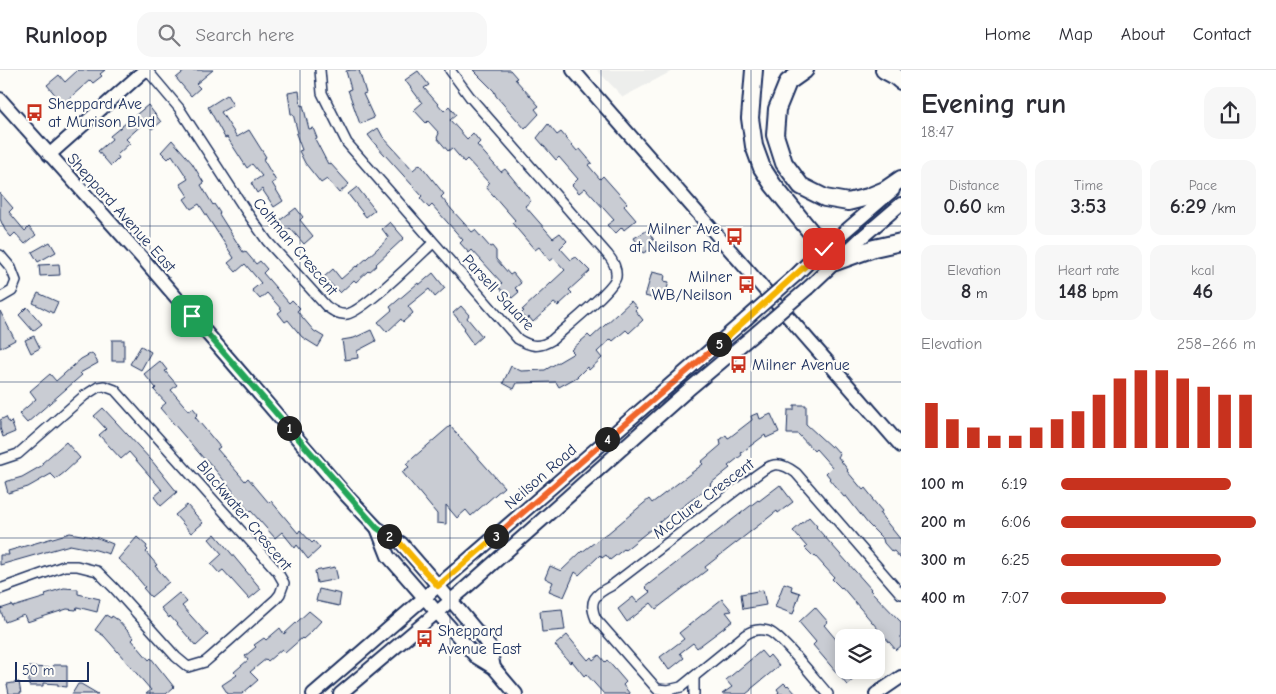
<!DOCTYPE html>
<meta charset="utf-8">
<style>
:root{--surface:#fff;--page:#f7f7f7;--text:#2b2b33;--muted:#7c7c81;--line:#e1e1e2;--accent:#c8321e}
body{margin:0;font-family:"Comic Neue",sans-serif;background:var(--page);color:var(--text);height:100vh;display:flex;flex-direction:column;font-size:19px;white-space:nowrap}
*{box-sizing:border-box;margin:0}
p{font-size:16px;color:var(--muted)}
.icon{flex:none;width:28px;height:28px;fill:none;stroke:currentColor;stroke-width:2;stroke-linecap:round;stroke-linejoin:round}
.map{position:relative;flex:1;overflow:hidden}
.panel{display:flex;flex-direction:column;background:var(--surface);width:375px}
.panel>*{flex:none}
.controls{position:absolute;left:835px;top:559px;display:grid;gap:10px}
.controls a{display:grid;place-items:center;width:50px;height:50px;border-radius:10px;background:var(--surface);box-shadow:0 2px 12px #0003;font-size:25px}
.scale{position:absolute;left:15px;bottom:12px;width:74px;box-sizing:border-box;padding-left:5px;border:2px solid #1b2f5e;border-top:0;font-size:14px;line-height:18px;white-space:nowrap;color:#1b2f5e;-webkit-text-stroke:4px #fdfcf7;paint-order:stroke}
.pin{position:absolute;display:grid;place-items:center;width:42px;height:42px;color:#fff;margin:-21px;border-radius:10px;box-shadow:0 2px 8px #0006}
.km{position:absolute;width:25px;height:25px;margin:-12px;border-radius:50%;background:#222;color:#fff;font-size:14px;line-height:25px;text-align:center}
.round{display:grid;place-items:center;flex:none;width:52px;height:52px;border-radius:15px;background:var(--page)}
.summary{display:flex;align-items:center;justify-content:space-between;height:85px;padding:0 20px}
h1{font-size:28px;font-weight:600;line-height:38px}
.stats{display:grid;grid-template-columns:repeat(3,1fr);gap:8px;height:85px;padding:5px 20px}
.stats div{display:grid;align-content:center;border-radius:12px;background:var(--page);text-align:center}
.stats b{font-size:21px;font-weight:600}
.stats small{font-size:14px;font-weight:400}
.stats p{font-size:14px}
.chart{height:140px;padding:10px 20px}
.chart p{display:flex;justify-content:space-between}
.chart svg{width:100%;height:90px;margin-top:5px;stroke:var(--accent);stroke-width:6}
ul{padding:0 20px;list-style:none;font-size:16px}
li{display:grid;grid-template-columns:80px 60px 1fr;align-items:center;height:38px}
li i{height:12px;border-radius:6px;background:var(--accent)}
header{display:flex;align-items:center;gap:30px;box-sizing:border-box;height:70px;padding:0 25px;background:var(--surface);border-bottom:1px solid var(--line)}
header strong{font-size:24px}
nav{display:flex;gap:28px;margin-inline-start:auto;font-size:18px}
.search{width:350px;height:45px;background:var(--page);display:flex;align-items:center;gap:12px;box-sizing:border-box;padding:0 18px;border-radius:15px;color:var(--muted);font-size:19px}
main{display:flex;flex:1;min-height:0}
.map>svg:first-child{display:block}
</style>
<header>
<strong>Runloop</strong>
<div class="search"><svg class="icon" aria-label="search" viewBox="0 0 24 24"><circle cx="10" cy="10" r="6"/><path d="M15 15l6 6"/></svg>Search here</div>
<nav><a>Home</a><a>Map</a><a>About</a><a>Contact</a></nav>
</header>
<main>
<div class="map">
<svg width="901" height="624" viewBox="0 0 901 624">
<rect width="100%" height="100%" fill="#fdfcf7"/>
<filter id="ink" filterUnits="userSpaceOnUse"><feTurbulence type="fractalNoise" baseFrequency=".02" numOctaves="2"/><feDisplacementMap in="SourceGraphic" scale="10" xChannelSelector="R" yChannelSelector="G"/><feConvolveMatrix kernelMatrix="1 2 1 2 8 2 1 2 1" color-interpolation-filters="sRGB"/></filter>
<g filter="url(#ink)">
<path fill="#edeeec" d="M597,0h77l-51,27z"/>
<g fill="#c9ccd3" stroke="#1b2f5e">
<path d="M78,0h27l-5,4 2,2 -9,7 -3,-3 -27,24 -16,-19 12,-10 6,7z"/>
<path d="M186,0h27l-17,14 4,4 -9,8 -15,-18z"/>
<path d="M351,0h8l7,23 -3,1 11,24 -14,6 -12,-34 3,-1 -5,-18z"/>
<path d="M473,0h37l7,8 -2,1 24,27 -4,3 4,5 -14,15 -29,-33 -2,-5z"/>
<path d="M418,1l11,14 -5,3 20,23 5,-5 7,9 -6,5 17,19 6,-6 7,9 -3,3 24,27 4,-3 26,32 -6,5 28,32 7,-5 7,8 -7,7 11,12 5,-3 14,14 -21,19 3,3 -14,13 -4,-3 -21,19 -4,-5 -3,3 -5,-6 3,-3 -2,-1 43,-40 -11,-12 -4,3 -11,-14 -4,3 -23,-27 3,-3 -29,-33 3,-4 -22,-24 -3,3 -12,-14 -4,3 -11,-13 2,-5 -11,-12 -2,2 -12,-13 8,-7 -17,-23z"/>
<path d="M299,21l2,15 2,-1 6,24 4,-1 4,10 -2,1 13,25 2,-1 19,21 -10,9 -12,-14 -6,4 -16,-20 -6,-12 3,-1 -6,-16 2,-1 -5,-19h-2l-3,-21z"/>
<path d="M227,25l6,10 -12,7 16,25 12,-7 17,27 -3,2 13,22 -4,2 11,18 -9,6 -12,-18 -5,4 -6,-10 11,-7 -10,-12 -5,4 -20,-31 -2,1 -17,-31z"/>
<path d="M148,35l13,17 -9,7 -7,-7 -19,17 4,4 -13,12 2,3 -8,8 -13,-15 14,-12 -2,-3z"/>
<path d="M548,54l9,11 4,-3 16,19 3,-2 12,14 -4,2 12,14 3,-3 24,27 -3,3 12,14 -12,10 -2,-3 -7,7 -8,-9 7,-5 -29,-32 -6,5 -7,-8 6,-6 -19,-22 -3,3 -19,-22z"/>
<path d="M378,58l5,9 30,33 7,-6 24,30 -3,3 12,14 19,21 3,-2 15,17 2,-1 4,5v8l14,16 3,-2 8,10 -6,5 4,4 -7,6 -5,-6 -2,2 -7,-8 4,-3 -30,-33 -3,3 -9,-10 3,-3 -31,-35 -3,3 -9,-10 2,-2 -47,-52 -7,-9z"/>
<path d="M172,70l20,23 12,20 -3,2 12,20 1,-1 6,9 -1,1 24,38 2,-1 11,13 4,-3 7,8 -4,4 26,30 3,-3 8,8 -3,3 17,20 10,6 -6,10 -16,-10 -14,-17 -3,2 -7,-9 4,-3 -15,-17 -7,6 -8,-9 9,-7 -16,-19 -9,8 -8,-9 6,-5 -35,-54 -8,5 -7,-10 4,-3 -8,-12 8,-5 -16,-24 -4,4 -7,-7z"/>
<path d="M357,117l18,23 -9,7 -18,-23z"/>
<path d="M0,123l13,15 -4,4 16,19 4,-4 7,8 -11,9 -10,-11 -4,4 -6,-7 -5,-11z"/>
<path d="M296,138l7,9 -3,3 13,16 -9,8 -14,-16 -4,3 -7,-10z"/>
<path d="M390,152l14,16 -28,26 1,1 -8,7 -1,-1 -12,11 -2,-2 -14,13 -16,-16 9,-8 8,10 15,-13 1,1 32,-29 -7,-9z"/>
<path d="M648,160l9,16 -14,7 -9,-15z"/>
<path d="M50,172l6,10 -18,10 -6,-10z"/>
<path d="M59,194l1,11 -20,1 -1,-11z"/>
<path d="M652,202l13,3 -1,6 5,1 -5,17 -5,-1v2l-14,-4z"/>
<path d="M433,203l12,15 -10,9 -6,-8 -21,17 5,7 -10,9 -2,-3 -14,13 -9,-10 14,-12 -2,-3 28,-24 1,2z"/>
<path d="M38,223l20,9 -5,11 -20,-10z"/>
<path d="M631,231l6,7 -2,2 8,10 -14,13 -3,-3 -13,11 -2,-2 -14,13 5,6 -13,12 -2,-3 -10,10 -18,10 -3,-5 -39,1 -3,6 -11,-6 8,-17 10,5 24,-1 29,-17 -3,-3 17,-15 3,3z"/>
<path d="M461,236l8,9 -2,3 15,18 -9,8 -10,-14 2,-2 -12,-15z"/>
<path d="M27,237l15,17 -9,7 -14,-16z"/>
<path d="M0,241l15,29 -15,8z"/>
<path d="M371,260l5,11 -19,10 1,7 -13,2 -3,-20 12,-2z"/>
<path d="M34,266l6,12 -9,5 -6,-13z"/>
<rect x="112" y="270" width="12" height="21"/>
<path d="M141,276l10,6 -10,18 -11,-6z"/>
<path d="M92,283l6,10 -18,10 2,2 -55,48 -8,-9 17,-15 -6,-8 20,-17 6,7 25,-22z"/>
<path d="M160,291l7,9 -2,1 12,14 -6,5 18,21 4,-3 5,6 -3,3 25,30 -3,2 28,32 3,-3 21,25 2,-2 27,32 2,-3 12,13 2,-2 6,7 -12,11 -11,-14 -2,3 -13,-16 -7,6 -24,-27 -1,1 -18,-20 1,-1 -16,-19 -11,-13 -1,1 -45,-52 6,-5 -12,-13 2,-2 -12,-14z"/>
<path d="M794,335h12v19l25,23 1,-2 8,9 -2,3 10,13 -1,1 16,19 2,-2 8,10 -1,1 10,12 -2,3 21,26v19l-7,-8 -2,1 -8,-9 -1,-4 -15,-15 -22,-28 -2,1 -15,-18 1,-1 -4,-5 6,-6 -16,-18 -2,2 -16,-17h-11l1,-24h6z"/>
<path d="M103,338l49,53 25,31 -16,14 -7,-9 8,-7 -33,-38 -8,7 -22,-24 7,-6 -12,-13z"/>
<path d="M758,343l2,6 11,-5 8,18 -13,6 -1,-3 -24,18 1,2 -14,11 2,2 -20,16 1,1 -38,29 -2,-1 -46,37 -1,-1 -14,11 -4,-5 -4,3 -2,-3 -21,20 -4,-3 -11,25 -15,-6 4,-9 -8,-4 5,-12 11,5 21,-20v1l25,-19v1l42,-35 3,4 51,-39 -2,-2 20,-17 -1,-5 6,-5 2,3 2,-1 22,-17 -1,-4z"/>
<path d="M6,347l3,6 2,-2 4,11 -12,5 -3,-9v-8z"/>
<path d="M450,356l54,61 -33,29 -5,-6 -9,8 -11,-13v19l-9,-1v-9l-35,-42 7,-5 -3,-3z"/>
<path d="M66,372l14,16 -15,14 -9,7 -5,-5 -23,13 -20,6 -3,-11 17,-5 21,-12 -1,-2z"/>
<path d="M780,415l13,17 -15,11 -1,-2 -72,56 2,3 -51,39 -5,-6 -24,19 -9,-13 15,-12 4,5 13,-10 -5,-5 113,-87 1,1z"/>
<path d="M187,435l16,18 -12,10 -16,-18z"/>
<path d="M809,447l8,9 -1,1 55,62 -1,1 31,32v24l-5,4 -54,-63 -1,1 -9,-9 2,-2 -19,-21 -1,1 -9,-9 2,-1 -14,-16z"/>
<path d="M70,463l28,5 15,6 -4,10 -13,-4 -26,-5 -70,20v-10h9l-1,-4z"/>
<path d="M215,464l46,55 -12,10 -26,-29 -4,3 -8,-9 11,-10 -13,-15z"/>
<path d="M137,467l10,9 -1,2 2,2 -2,2 11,13 -2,1 14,16 -18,15 -8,-9 2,-1 -15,-18 -12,-10z"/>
<path d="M335,497l3,12 -21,4 -2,-12z"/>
<path d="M784,513l8,3 -1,4 9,3 -7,21 -18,-7z"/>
<path d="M64,518l14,1v5l22,5 -3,13 -20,-5 -1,3 -9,-1 -40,13 -3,-7 -19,7 -5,-13 12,-4 1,2 33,-10 -1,-3z"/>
<path d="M319,519l22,5 -2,12 -23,-5z"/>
<path d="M763,520l3,15 -23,4 -2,-15z"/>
<path d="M179,523l8,9 -5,4 26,29 -12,11 -26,-30 -1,2 -8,-10z"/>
<path d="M722,529l10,12 -6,1 7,9 -36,27 -4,-5 -13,10 4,5 -15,12 -9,-13 24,-18 -5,-6z"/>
<path d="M815,537l13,15 -4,3 20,24v21h20l-17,15 -34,-40 3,-3 -17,-20z"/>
<path d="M562,539l3,21 -23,2 -2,-21z"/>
<path d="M309,541l12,10 -10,11 -8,7 -1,-1 -17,15 -3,-4 -14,12 -2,-2 -16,13 8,8 -16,14h-14l-6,-9 15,-10 -3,-3 14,-12 -3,-4 11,-9 -2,-2 10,-7 2,2 14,-12 4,6z"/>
<path d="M106,545l5,3 1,-2 6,4 16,18 -2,2 17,20 2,-2 23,29 -8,7h-20l5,-4 -47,-54 -9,-6z"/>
<path d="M567,565l21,25 3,-3 2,3 6,-5 6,7 2,-2 19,22 -3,3 7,9h-26l-18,-20 -2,2 -12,-15 -2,2 -15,-18z"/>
<path d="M761,581l6,7 3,-3 9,11 -28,23v1l-5,4h-24l10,-7 -6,-7z"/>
<path d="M53,595h14v22l-9,-1v-2l-15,-1v3h-14v-19l24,1z"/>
<path d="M19,612l2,12h-12l-2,-10z"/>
<path d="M784,613l3,3 1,-1 8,9h-19l2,-2 -2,-3z"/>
<path d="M78,614h3l17,10h-26z"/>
</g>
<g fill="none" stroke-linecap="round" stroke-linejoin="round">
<defs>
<g id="street">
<path d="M147,0l32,38 67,103 21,30 59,65c7,5 12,9 21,8 17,-3 71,-57 86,-71"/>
<path d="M320,0l2,23 25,50 171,196c13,8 21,9 34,1 12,-11 62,-51 64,-63 1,-8 -3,-16 -8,-22l-138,-158 -20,-27"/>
<path d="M0,185l11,13 5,13 -4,10 -12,7"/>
<path d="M0,390l18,-6 66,-58 14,-9 6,-1 11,4 162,181 7,12 -4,11 -4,5 -64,57 -7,6 -17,5 -12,-10 -62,-69 -17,-17 -20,-5h-13l-64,23"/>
<path d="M694,607v17"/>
<path d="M828,624c-11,-12 -48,-60 -60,-63 -9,-3 -16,-1 -23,4l-64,52 -13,3 -11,-1 -61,-70c-8,-18 -1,-25 15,-33l136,-104c20,-14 27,-26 49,-9l105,121"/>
</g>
<g id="secondary">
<path d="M573,0l328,376"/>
<path d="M0,29l144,161 201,234 32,34 24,15 59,68 30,36 4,21"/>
<path d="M49,85l96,-85"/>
<path d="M796,205l11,-11 86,-74"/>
<path d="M808,218l52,-49 41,-35"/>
<path d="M377,458l11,28 88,101 18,11 22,26"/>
<path d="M313,624l433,-375"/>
<path d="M340,624l122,-103 226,-201 69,-58"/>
<path d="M876,624l25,-17"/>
</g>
<g id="highway">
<path d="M754,0l-4,48 4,28 8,22 11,17 62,77 39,-14 27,-6"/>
<path d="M805,0l-17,12 -11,27 -2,26 9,28 17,23 24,12 23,4 20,-5 17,-7 16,-11"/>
<path d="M884,0l11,6 6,5"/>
</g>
</defs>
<use href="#street" stroke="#1b2f5e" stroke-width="12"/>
<use href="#secondary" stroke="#1b2f5e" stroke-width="16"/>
<use href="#highway" stroke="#1b2f5e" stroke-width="20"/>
<use href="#street" stroke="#fdfcf7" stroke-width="9"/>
<use href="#secondary" stroke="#fdfcf7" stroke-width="12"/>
<use href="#highway" stroke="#fdfcf7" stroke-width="16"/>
<defs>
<g id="secondary-bridge">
<path d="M746,249l50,-44"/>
<path d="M757,262l51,-44"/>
</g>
</defs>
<use href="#secondary-bridge" stroke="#1b2f5e" stroke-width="16" stroke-linecap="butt"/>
<use href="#secondary-bridge" stroke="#fdfcf7" stroke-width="12"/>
</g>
</g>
<g fill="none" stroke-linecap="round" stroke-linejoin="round" filter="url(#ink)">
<defs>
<path id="split-1" d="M192,246l97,112"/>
<path id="split-2" d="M289,358l88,100 12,8"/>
<path id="split-3" d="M389,466l11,7 38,43 58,-50"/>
<path id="split-4" d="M496,466l111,-97"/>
<path id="split-5" d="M607,369l112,-95"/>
<path id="split-6" d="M719,274l105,-95"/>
</defs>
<use href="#split-1" stroke="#fff" stroke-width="10"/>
<use href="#split-2" stroke="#fff" stroke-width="10"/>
<use href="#split-3" stroke="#fff" stroke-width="10"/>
<use href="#split-4" stroke="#fff" stroke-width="10"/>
<use href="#split-5" stroke="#fff" stroke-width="10"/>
<use href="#split-6" stroke="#fff" stroke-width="10"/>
<use href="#split-1" stroke="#22a559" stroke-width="6"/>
<use href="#split-2" stroke="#22a559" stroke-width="6"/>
<use href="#split-3" stroke="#f5b400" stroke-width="6"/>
<use href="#split-4" stroke="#f0652b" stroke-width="6"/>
<use href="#split-5" stroke="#f0652b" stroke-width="6"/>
<use href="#split-6" stroke="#f5b400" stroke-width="6"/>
</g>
<path fill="none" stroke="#1b2f5e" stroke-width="1" stroke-opacity="0.55" d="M150,0v624M300,0v624M450,0v624M601,0v624M751,0v624M0,156h901M0,312h901M0,468h901"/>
<defs>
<symbol id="bus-bare" viewBox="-9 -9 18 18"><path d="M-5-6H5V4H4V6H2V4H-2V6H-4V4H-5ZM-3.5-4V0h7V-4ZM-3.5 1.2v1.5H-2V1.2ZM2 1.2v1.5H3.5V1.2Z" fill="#c8321e" stroke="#fdfcf7" stroke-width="2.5" paint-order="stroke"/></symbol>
</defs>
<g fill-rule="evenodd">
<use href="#bus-bare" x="22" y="30" width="25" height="25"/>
<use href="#bus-bare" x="722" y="154" width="25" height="25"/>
<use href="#bus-bare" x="734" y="202" width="25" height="25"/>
<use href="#bus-bare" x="726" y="282" width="25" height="25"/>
<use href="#bus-bare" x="412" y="556" width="25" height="25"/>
</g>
<g text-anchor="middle" stroke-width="4.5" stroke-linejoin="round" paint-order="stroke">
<g font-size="16" fill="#1b2f5e" stroke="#fdfcf7" text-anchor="start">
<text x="48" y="39">Sheppard Ave<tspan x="48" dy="18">at Murison Blvd</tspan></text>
<text x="720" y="164" text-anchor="end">Milner Ave<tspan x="720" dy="18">at Neilson Rd</tspan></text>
<text x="732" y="212" text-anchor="end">Milner<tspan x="732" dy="18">WB/Neilson</tspan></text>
<text x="752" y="300">Milner Avenue</text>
<text x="438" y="566">Sheppard<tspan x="438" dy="18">Avenue East</tspan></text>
</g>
<g font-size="16" fill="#1b2f5e" stroke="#fdfcf7">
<text transform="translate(122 142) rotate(48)" y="6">Sheppard Avenue East</text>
<text transform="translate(296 176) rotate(50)" y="6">Coltman Crescent</text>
<text transform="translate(499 222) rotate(47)" y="6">Parsell Square</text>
<text transform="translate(540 406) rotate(-41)" y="6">Neilson Road</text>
<text transform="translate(703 428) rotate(-37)" y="6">McClure Crescent</text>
<text transform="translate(245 445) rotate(50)" y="6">Blackwater Crescent</text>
</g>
</g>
</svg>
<div class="controls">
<a><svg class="icon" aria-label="layers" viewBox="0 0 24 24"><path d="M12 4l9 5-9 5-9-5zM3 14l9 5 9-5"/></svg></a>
</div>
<div class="scale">50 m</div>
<div class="pin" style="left:192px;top:246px;background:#1e9e55"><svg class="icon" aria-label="arrive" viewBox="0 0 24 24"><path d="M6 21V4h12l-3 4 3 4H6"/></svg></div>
<div class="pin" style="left:824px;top:179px;background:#d93025"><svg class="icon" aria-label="check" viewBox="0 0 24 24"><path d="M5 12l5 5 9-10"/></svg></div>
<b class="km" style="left:289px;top:358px">1</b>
<b class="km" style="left:389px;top:466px">2</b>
<b class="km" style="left:496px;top:466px">3</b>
<b class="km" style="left:607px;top:369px">4</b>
<b class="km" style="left:719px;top:274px">5</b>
</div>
<section class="panel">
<div class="summary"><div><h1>Evening run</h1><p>18:47</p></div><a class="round"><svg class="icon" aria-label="share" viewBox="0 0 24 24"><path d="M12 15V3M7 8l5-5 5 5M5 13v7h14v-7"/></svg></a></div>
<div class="stats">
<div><p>Distance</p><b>0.60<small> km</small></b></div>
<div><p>Time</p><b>3:53</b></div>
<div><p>Pace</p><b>6:29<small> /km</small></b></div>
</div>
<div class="stats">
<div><p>Elevation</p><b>8<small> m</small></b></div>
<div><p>Heart rate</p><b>148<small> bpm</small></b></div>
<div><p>kcal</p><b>46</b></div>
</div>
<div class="chart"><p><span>Elevation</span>258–266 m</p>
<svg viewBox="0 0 160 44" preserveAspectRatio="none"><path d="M5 44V22M15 44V30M25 44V34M35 44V38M45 44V38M55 44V34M65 44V30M75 44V26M85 44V18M95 44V10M105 44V6M115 44V6M125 44V10M135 44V14M145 44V18M155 44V18"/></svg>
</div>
<ul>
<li><b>100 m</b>6:19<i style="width:87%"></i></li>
<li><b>200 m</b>6:06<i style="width:100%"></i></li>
<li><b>300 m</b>6:25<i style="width:82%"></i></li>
<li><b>400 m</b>7:07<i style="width:54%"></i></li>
</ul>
</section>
</main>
